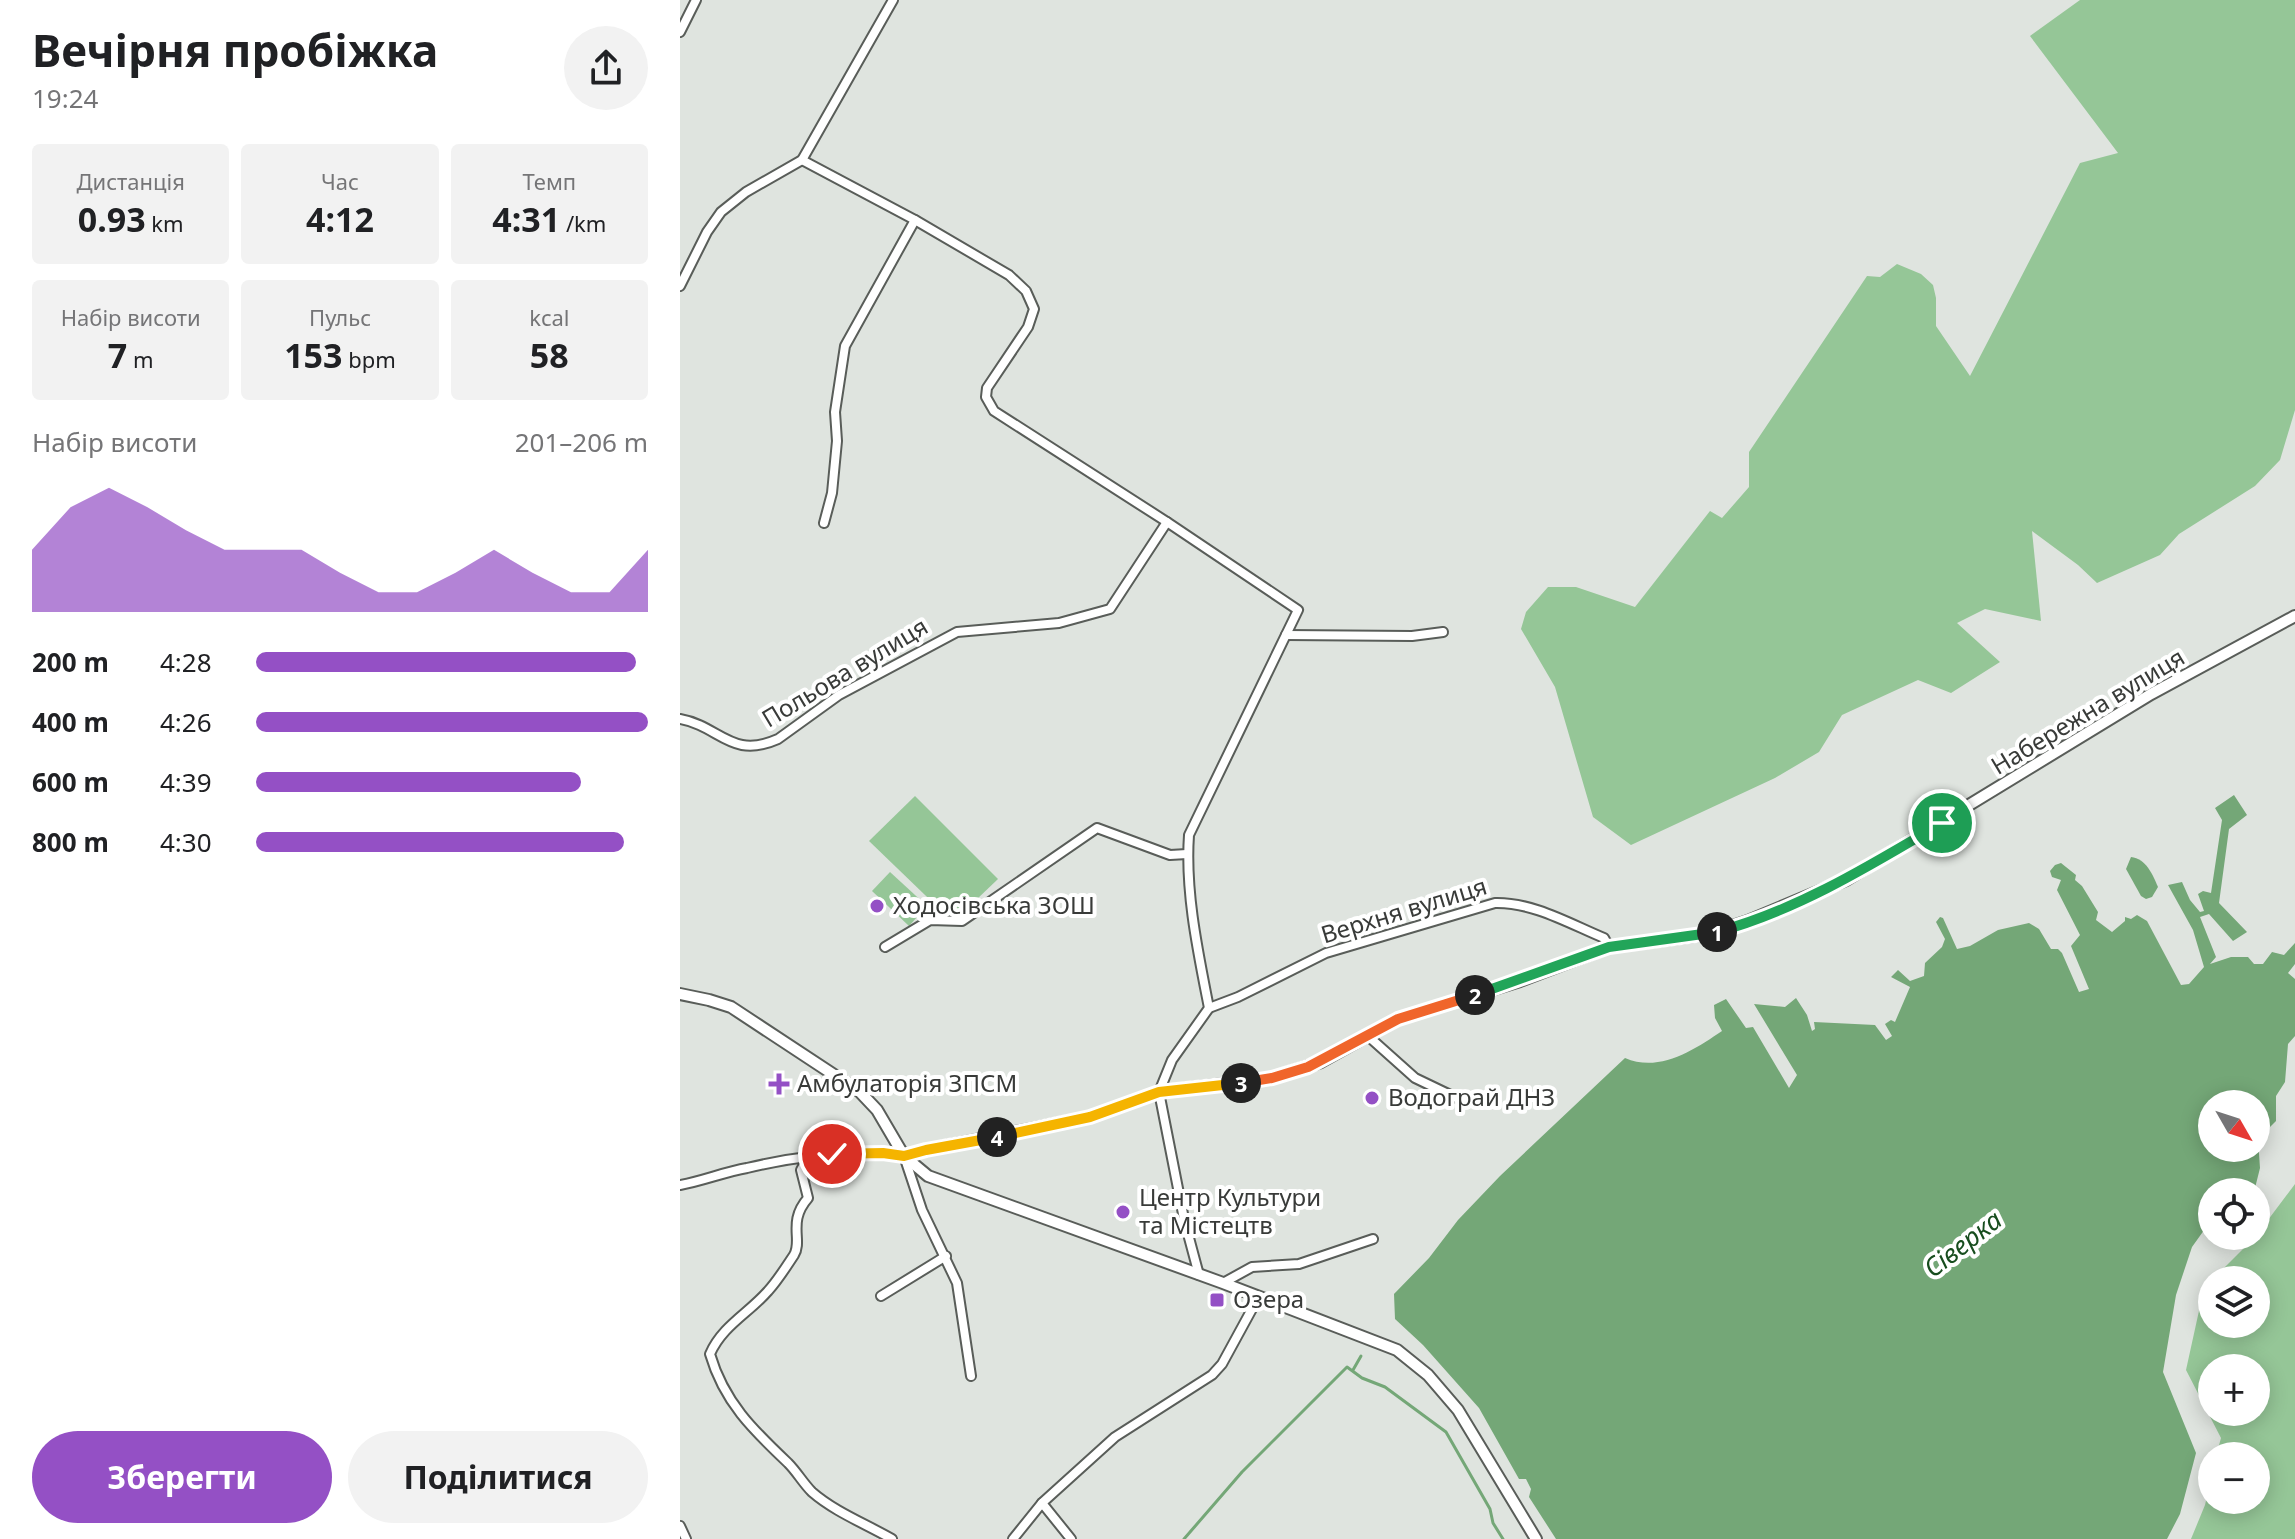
<!DOCTYPE html>
<html lang="uk">
<meta charset="utf-8">
<style>
:root{--surface:#fff;--page:#f2f2f2;--text:#202124;--muted:#757577;--accent:#9450c5}
body{margin:0;font-family:"Noto Sans",sans-serif;background:var(--page);color:var(--text);height:100vh;display:flex;flex-direction:column;font-size:30px;white-space:nowrap}
*{box-sizing:border-box;margin:0}
p{font-size:26px;color:var(--muted)}
.icon{flex:none;width:44px;height:44px;fill:none;stroke:currentColor;stroke-width:2;stroke-linecap:round;stroke-linejoin:round}
.map{position:relative;flex:1;overflow:hidden}
.sheet{display:flex;flex-direction:column;background:var(--surface);width:680px}
.sheet>*{flex:none}
.needle{width:52px;rotate:129deg}
.tools{position:absolute;left:1518px;top:1090px;display:grid;gap:16px}
.tools a{display:grid;place-items:center;width:72px;height:72px;border-radius:50%;background:var(--surface);box-shadow:0 4px 20px #0003;font-size:40px}
.pin{position:absolute;display:grid;place-items:center;width:68px;height:68px;color:#fff;margin:-34px;border:4px solid #fff;border-radius:50%;box-shadow:0 2px 8px #0007}
.km{position:absolute;width:40px;height:40px;margin:-20px;border-radius:50%;background:#222;color:#fff;font-size:22px;line-height:40px;text-align:center}
.round{display:grid;place-items:center;flex:none;width:84px;height:84px;border-radius:42px;background:var(--page)}
.summary{display:flex;align-items:center;justify-content:space-between;height:136px;padding:0 32px}
h1{font-size:44px;font-weight:700;line-height:60px}
.figures{display:grid;grid-template-columns:repeat(3,1fr);gap:12px;height:136px;padding:8px 32px}
.figures div{display:grid;align-content:center;border-radius:8px;background:var(--page);text-align:center}
.figures b{font-size:34px;font-weight:700}
.figures small{font-size:22px;font-weight:400}
.figures p{font-size:22px}
.chart{height:224px;padding:16px 32px}
.chart p{display:flex;justify-content:space-between}
.chart svg{width:100%;height:144px;margin-top:8px;fill:var(--accent);opacity:.7}
.action{display:flex;gap:16px;margin-top:auto;padding:16px 32px}
.action a{flex:1;height:92px;border-radius:48px;background:var(--accent);color:#fff;font-size:32px;font-weight:700;line-height:92px;text-align:center}
.action a+a{background:var(--page);color:var(--text)}
ul{padding:0 32px;list-style:none;font-size:26px}
li{display:grid;grid-template-columns:128px 96px 1fr;align-items:center;height:60px}
li i{height:20px;border-radius:10px;background:var(--accent)}
main{display:flex;flex:1;min-height:0}
.map>svg:first-child{display:block}
</style>
<main>
<section class="sheet">
<div class="summary"><div><h1>Вечірня пробіжка</h1><p>19:24</p></div><a class="round"><svg class="icon" aria-label="share" viewBox="0 0 24 24"><path d="M12 15V3M7 8l5-5 5 5M5 13v7h14v-7"/></svg></a></div>
<div class="figures">
<div><p>Дистанція</p><b>0.93<small> km</small></b></div>
<div><p>Час</p><b>4:12</b></div>
<div><p>Темп</p><b>4:31<small> /km</small></b></div>
</div>
<div class="figures">
<div><p>Набір висоти</p><b>7<small> m</small></b></div>
<div><p>Пульс</p><b>153<small> bpm</small></b></div>
<div><p>kcal</p><b>58</b></div>
</div>
<div class="chart"><p><span>Набір висоти</span>201–206 m</p>
<svg viewBox="0 0 160 44" preserveAspectRatio="none"><path d="M0 44V25L10 12L20 6L30 12L40 19L50 25L60 25L70 25L80 32L90 38L100 38L110 32L120 25L130 32L140 38L150 38L160 25V44z"/></svg>
</div>
<ul>
<li><b>200 m</b>4:28<i style="width:97%"></i></li>
<li><b>400 m</b>4:26<i style="width:100%"></i></li>
<li><b>600 m</b>4:39<i style="width:83%"></i></li>
<li><b>800 m</b>4:30<i style="width:94%"></i></li>
</ul>
<div class="action"><a>Зберегти</a><a>Поділитися</a></div>
</section>
<div class="map">
<svg width="1615" height="1539" viewBox="0 0 1615 1539">
<rect width="100%" height="100%" fill="#dfe4df"/>
<g fill="#95c697" fill-rule="evenodd">
<path d="M1400,0h215v410l-15,50 -25,26 -76,48 -19,21 -63,28 -19,-18 -46,-34 9,90 -56,-12 -28,14 43,39 -49,31 -33,-13 -76,35 -23,37 -44,26 -144,67 -38,-28 -38,-130 -34,-58 5,-17 22,-25h28l59,20 75,-96 12,7 27,-31v-35l118,-176 13,1 17,-13 24,10 12,11 3,13v28l34,50 110,-213 38,-10 -88,-117z"/>
<path d="M235,796l83,83 -45,43 -84,-81z"/>
<path d="M210,872l37,34 -18,20 -37,-35z"/>
<path d="M1615,1184v355h-104l14,-34 7,-30v25h44v-44h-40l5,-18 -35,-68 18,-82 52,-52zM1576,1280v44h-44v-44zM1532,1368h44v44h-44z"/>
</g>
<g fill="#74a777" fill-rule="evenodd">
<path d="M1554,795l13,20 -18,14 -10,74 28,29 -14,9 -24,-27 -9,3 16,40 -6,7 21,-7h17l6,7h9l9,-12 12,3 11,-12v21l-7,9 7,6v57l-7,8 -3,38 -9,14v25l-18,18 2,29 -6,24h-42v27l-20,28 -16,48 -13,77 33,81 -16,61 -13,25h-611l-27,-42 2,-8 -5,-10h-7l-40,-71 -56,-63 -28,-26 -1,-25 35,-36 29,-38 42,-44 125,-118c34,15 69,-8 97,-27l-7,-13 -1,-13 12,-6 20,29 7,-1 36,61 8,-13 -43,-71 31,3 11,-9 11,17 5,16 3,-2 -1,-7 61,3 11,15 6,-4 -7,-12 6,-4 4,2 15,-35 -19,-10 7,-7 12,11 14,-5 1,-13 17,-16 3,-8 -9,-17 4,-5 3,1 14,31 13,-3 28,-16 31,-7 10,6 12,20h7l4,4 17,39 10,-3 -18,-43 9,-11 -23,-45 4,-10 -9,-3 -2,-6 5,-6 6,-2 15,12 -1,5 7,6 16,26 -2,8 16,12 13,-11v-4l6,2 6,-4 10,6 34,64 8,-1 15,-17 -11,-37 -25,-45 14,-3 8,18 10,12 4,-1 -6,-17 5,-3 8,2 11,-73 -7,-12zM1532,1104h44v44h-44z"/>
<path d="M1451,857c15,2 21,16 27,30l-6,10 -6,2 -5,-3 -15,-27z"/>
</g>
<g fill="none" stroke-linecap="round" stroke-linejoin="round">
<g stroke="#74a777" stroke-width="3">
<path d="M673,1370l8,-14"/>
<path d="M504,1539l58,-67 105,-105 15,11 23,9 61,45 44,77 3,14 10,16"/>
</g>
<defs>
<g id="minor">
<path d="M0,32l16,-32"/>
<path d="M122,160l113,60 94,55 17,16 8,18 -6,18 -41,61 -1,9 8,14 173,111"/>
<path d="M0,286l27,-54 14,-20 25,-20 56,-32 91,-160"/>
<path d="M144,523l8,-30 5,-52 -2,-29 10,-66 70,-126"/>
<path d="M606,635l126,1 31,-4"/>
<path d="M0,719c40,7 51,41 98,20l61,-44 118,-63 102,-9 51,-14 57,-87 131,88 -109,225c-4,57 9,117 20,173l-37,52 -13,32 25,127 15,56"/>
<path d="M205,947l45,-27 32,1 135,-93 73,27 17,-1"/>
<path d="M529,1008l29,-11 88,-44 169,-50c38,-1 75,21 109,35l5,9"/>
<path d="M688,1036l47,42 50,24"/>
<path d="M127,1159l-6,11 7,28c-21,24 -5,42 -14,57 -8,12 -16,25 -26,36 -19,22 -46,35 -58,63 14,48 43,76 78,109 9,9 15,20 24,29 23,20 54,32 80,47"/>
<path d="M0,1185c23,-4 44,-13 67,-17 51,-12 105,-19 157,-12l18,54 35,73 14,93"/>
<path d="M543,1283l29,-16 47,-3 74,-25"/>
<path d="M201,1296l65,-40"/>
<path d="M362,1503l29,36"/>
<path d="M0,1526l6,13"/>
<path d="M333,1539l29,-36 73,-66 97,-62 10,-11 36,-66"/>
</g>
<g id="tertiary">
<path d="M0,994l29,6 22,7 129,85 17,18 27,46 24,20 295,107 174,67 31,25 30,35 78,129"/>
<path d="M224,1156l22,-6 164,-33 69,-25 113,-14 49,-16 77,-43 122,-38 89,-34 100,-13 39,-13 98,-41 305,-186 144,-78"/>
</g>
</defs>
<use href="#minor" stroke="#595d59" stroke-width="12"/>
<use href="#tertiary" stroke="#595d59" stroke-width="14"/>
<use href="#minor" stroke="#fff" stroke-width="8"/>
<use href="#tertiary" stroke="#fff" stroke-width="10"/>
</g>
<g fill="none" stroke-linecap="round" stroke-linejoin="round">
<defs>
<path id="split-1" d="M1037,932c81,-22 154,-67 225,-109"/>
<path id="split-2" d="M795,995l134,-48 108,-15"/>
<path id="split-3" d="M561,1083l31,-5 36,-11 90,-48 77,-24"/>
<path id="split-4" d="M317,1137l93,-20 69,-25 82,-9"/>
<path id="split-5" d="M152,1154l51,-1 21,3 22,-6 71,-13"/>
</defs>
<use href="#split-1" stroke="#fff" stroke-width="16"/>
<use href="#split-2" stroke="#fff" stroke-width="16"/>
<use href="#split-3" stroke="#fff" stroke-width="16"/>
<use href="#split-4" stroke="#fff" stroke-width="16"/>
<use href="#split-5" stroke="#fff" stroke-width="16"/>
<use href="#split-1" stroke="#22a559" stroke-width="10"/>
<use href="#split-2" stroke="#22a559" stroke-width="10"/>
<use href="#split-3" stroke="#f0652b" stroke-width="10"/>
<use href="#split-4" stroke="#f5b400" stroke-width="10"/>
<use href="#split-5" stroke="#f5b400" stroke-width="10"/>
</g>
<g fill="#9450c5" stroke="#fff" stroke-width="3">
<circle cx="197" cy="906" r="8"/>
<path d="M95 1072h8v8h8v8h-8v8h-8v-8h-8v-8h8z"/>
<circle cx="692" cy="1098" r="8"/>
<circle cx="443" cy="1212" r="8"/>
<rect x="529" y="1292" width="16" height="16" rx="4"/>
</g>
<g text-anchor="middle" stroke-width="8" stroke-linejoin="round" paint-order="stroke">
<g font-size="24" fill="#393b39" stroke="#fff">
<text transform="translate(165 673) rotate(-31)" y="8">Польова вулиця</text>
<text transform="translate(1408 712) rotate(-31)" y="8">Набережна вулиця</text>
<text transform="translate(724 911) rotate(-17)" y="8">Верхня вулиця</text>
</g>
<g font-size="24" fill="#393b39" stroke="#fff" text-anchor="start">
<text x="213" y="914">Ходосівська ЗОШ</text>
<text x="117" y="1092">Амбулаторія ЗПСМ</text>
<text x="708" y="1106">Водограй ДНЗ</text>
<text x="459" y="1206">Центр Культури<tspan x="459" dy="28">та Містецтв</tspan></text>
<text x="553" y="1308">Озера</text>
</g>
<g font-size="26" font-style="italic" fill="#174d1e" stroke="#fff">
<text transform="translate(1283 1244) rotate(-38)" y="9">Сіверка</text>
</g>
</g>
</svg>
<div class="tools">
<a><svg class="needle" viewBox="-14 -14 28 28"><path d="M0-13l5 13h-10z" fill="#e53935"/><path d="M0 13l5-13h-10z" fill="#757577"/></svg></a>
<a><svg class="icon" aria-label="locate" viewBox="0 0 24 24"><circle cx="12" cy="12" r="6"/><path d="M12 2v4M12 18v4M2 12h4M18 12h4"/></svg></a>
<a><svg class="icon" aria-label="layers" viewBox="0 0 24 24"><path d="M12 4l9 5-9 5-9-5zM3 14l9 5 9-5"/></svg></a>
<a>+</a>
<a>−</a>
</div>
<div class="pin" style="left:1262px;top:823px;background:#1e9e55"><svg class="icon" aria-label="arrive" viewBox="0 0 24 24"><path d="M6 21V4h12l-3 4 3 4H6"/></svg></div>
<div class="pin" style="left:152px;top:1154px;background:#d93025"><svg class="icon" aria-label="check" viewBox="0 0 24 24"><path d="M5 12l5 5 9-10"/></svg></div>
<b class="km" style="left:1037px;top:932px">1</b>
<b class="km" style="left:795px;top:995px">2</b>
<b class="km" style="left:561px;top:1083px">3</b>
<b class="km" style="left:317px;top:1137px">4</b>
</div>
</main>
